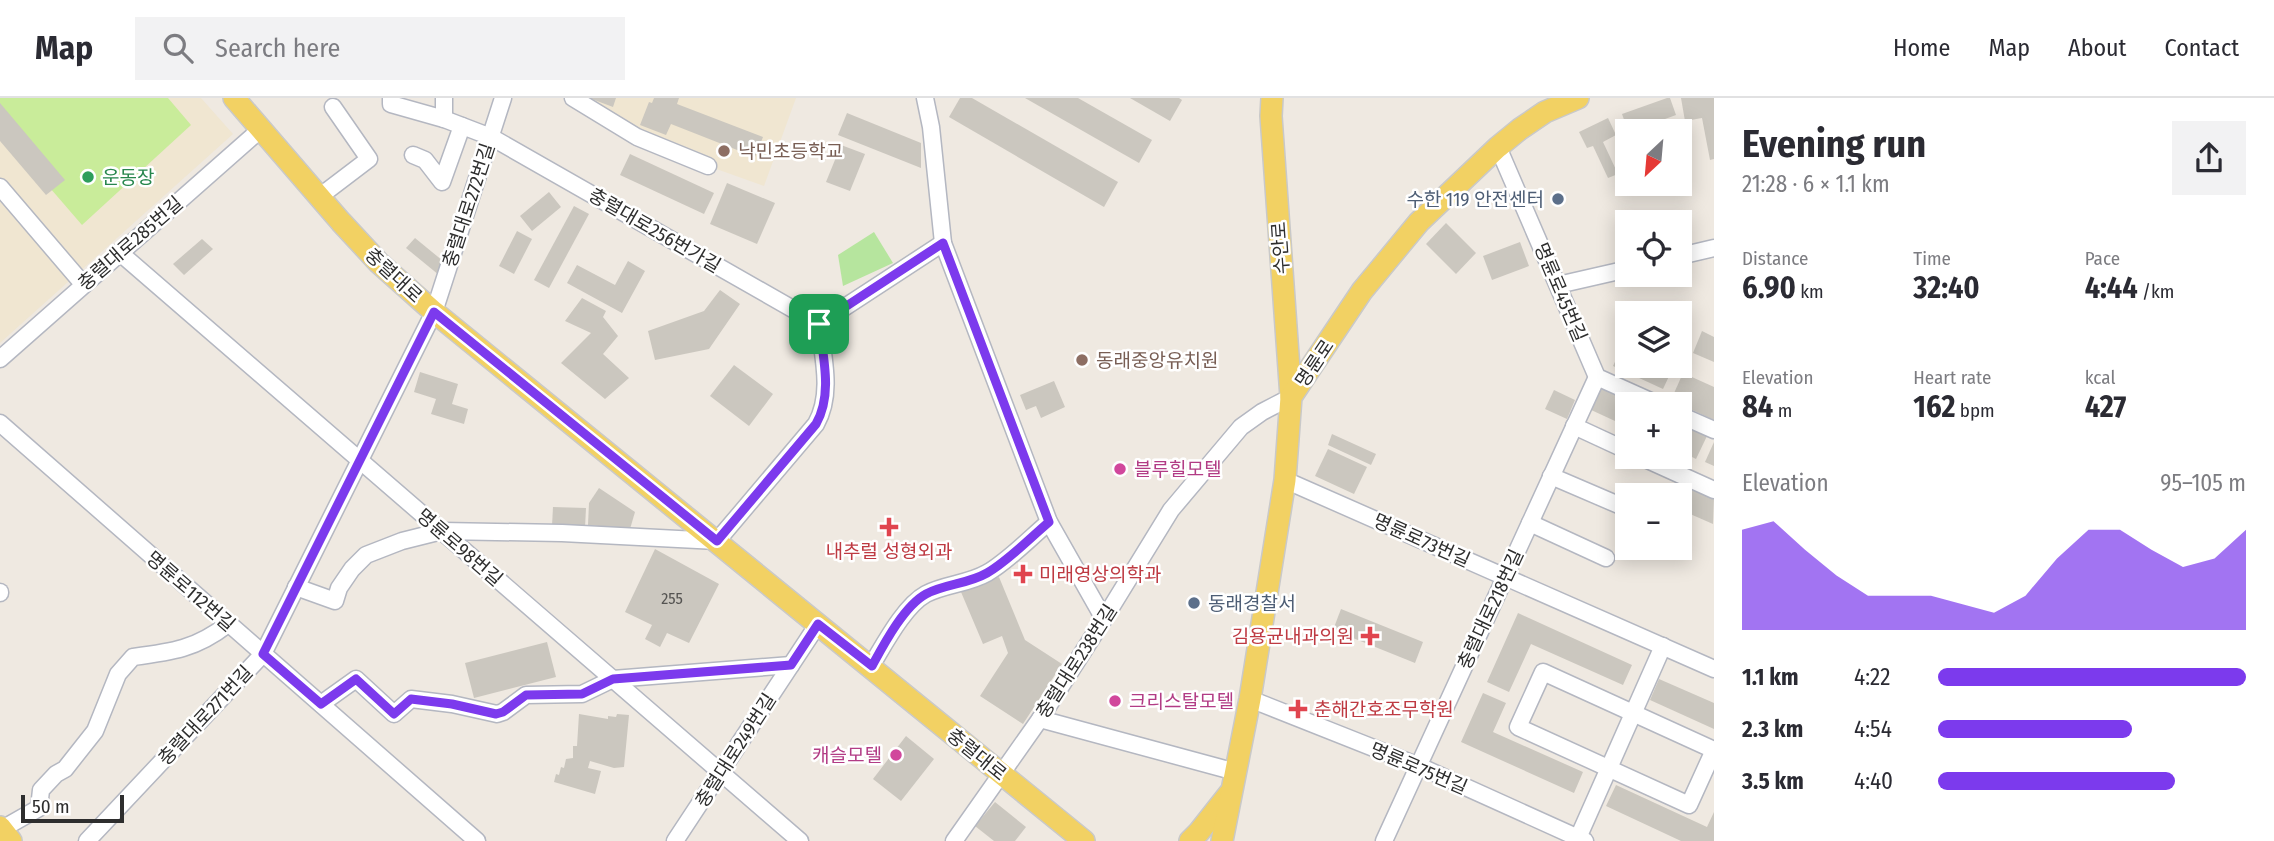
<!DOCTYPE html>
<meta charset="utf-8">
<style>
:root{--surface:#fff;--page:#f2f2f3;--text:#2b2b33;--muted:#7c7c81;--line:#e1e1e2;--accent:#7c3aed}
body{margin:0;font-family:"Fira Sans Condensed","Noto Sans KR",sans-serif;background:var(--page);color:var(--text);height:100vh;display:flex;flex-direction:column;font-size:26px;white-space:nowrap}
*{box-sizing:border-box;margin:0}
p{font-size:23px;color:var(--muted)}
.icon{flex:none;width:38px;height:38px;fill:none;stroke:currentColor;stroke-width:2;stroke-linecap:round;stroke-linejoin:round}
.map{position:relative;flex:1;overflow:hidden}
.panel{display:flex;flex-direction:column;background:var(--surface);width:560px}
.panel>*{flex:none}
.needle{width:46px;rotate:206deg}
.buttons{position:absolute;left:1615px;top:21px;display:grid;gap:14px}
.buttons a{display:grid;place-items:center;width:77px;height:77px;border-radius:0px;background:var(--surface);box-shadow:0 4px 18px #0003;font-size:35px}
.scale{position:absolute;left:21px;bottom:18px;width:103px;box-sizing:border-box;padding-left:7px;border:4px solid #2e2e2e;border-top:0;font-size:19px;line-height:24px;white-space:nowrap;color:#2e2e2e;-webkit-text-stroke:5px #fff;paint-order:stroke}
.pin{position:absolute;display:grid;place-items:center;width:60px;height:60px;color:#fff;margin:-30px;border-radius:14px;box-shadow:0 4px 10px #0006}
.round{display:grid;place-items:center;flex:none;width:74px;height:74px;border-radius:0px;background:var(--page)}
.headline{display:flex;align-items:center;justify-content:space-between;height:119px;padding:0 28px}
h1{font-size:38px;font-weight:700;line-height:52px}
.stats{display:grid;grid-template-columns:repeat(3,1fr);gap:10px;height:119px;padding:7px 28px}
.stats div{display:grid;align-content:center}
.stats b{font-size:30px;font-weight:700}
.stats small{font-size:19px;font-weight:400}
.stats p{font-size:19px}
.chart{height:196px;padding:14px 28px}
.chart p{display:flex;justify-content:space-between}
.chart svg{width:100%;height:126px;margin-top:7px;fill:var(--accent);opacity:.7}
ul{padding:0 28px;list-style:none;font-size:23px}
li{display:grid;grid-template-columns:112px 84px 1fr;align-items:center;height:52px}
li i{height:18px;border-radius:9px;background:var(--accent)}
header{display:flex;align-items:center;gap:42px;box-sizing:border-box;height:98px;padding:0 35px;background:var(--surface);border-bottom:2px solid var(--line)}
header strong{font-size:33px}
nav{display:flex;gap:38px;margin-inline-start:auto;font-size:24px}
.search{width:490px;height:63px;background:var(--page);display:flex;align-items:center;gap:18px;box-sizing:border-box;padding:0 24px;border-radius:0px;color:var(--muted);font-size:26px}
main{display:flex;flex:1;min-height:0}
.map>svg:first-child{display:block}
</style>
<header>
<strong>Map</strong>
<div class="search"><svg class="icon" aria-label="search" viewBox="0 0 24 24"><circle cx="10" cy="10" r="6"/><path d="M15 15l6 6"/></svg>Search here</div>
<nav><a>Home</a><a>Map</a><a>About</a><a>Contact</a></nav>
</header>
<main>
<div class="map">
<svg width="1714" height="743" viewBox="0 0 1714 743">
<rect width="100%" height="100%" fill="#efe9e1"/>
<g fill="#f0e6d1">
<path d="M0,0h201l32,36 -233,209z"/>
<path d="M573,0h223l-32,88 -56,-20z"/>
</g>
<path fill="#b6e59e" d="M874,134l19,31 -50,23 -5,-31z"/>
<path fill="#c9ec9a" d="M0,0h168l23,27 -109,100 -82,-95z"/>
<g fill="#cbc7bf">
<path d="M589,0h27l-3,9z"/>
<path d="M654,0h25l-2,6 86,33 -8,20 -84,-33 -5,11 -26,-10 9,-23 3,1z"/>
<path d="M960,0h12l146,84 -14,25 -155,-90z"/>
<path d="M1025,0h53l74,42 -13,23z"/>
<path d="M1130,0h49l3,2 -12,21z"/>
<path d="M1667,0h3l6,17 -11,4 4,12h-41l-6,-17z"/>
<path d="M1681,0h33v61l-4,1 -8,-42 -17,3z"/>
<path d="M0,5l65,77 -19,15 -46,-54z"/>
<path d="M847,15l74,30v25l-83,-33z"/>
<path d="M1608,20l8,17 -13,7 15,32 -10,4 -15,-32 -6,2 -8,-16z"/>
<path d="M841,47l24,9 -15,37 -24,-9z"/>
<path d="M630,56l84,39 -10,21 -84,-39z"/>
<path d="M727,85l48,20 -18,41 -47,-20z"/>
<path d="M549,94l12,15 -29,24 -12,-15z"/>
<path d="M574,108l15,8 -40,74 -15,-8z"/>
<path d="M1446,125l30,30 -20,21 -30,-30z"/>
<path d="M517,133l15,8 -18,35 -15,-8z"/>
<path d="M415,140l28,23 -4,14 -33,-27z"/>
<path d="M202,141l11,10 -29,26 -11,-11z"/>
<path d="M1520,144l9,24 -37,14 -9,-24z"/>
<path d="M628,163l17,10 -23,42 -55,-30 10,-18 38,20z"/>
<path d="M720,192l20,14 -31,45 -54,11 -7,-29 56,-20z"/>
<path d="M582,200l24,13 -3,6 15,19 -15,18 26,24 -24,21 -44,-36 30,-30 -26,-12z"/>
<path d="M1680,227l10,5 -7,16 -3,-1z"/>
<path d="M1702,233l12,6v25l-21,-9z"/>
<path d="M1621,251l7,3v14h29l14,6 -8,17 -50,-23z"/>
<path d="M734,267l39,29 -24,32 -39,-30z"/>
<path d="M420,274l38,12 -6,20 16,5 -4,15 -33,-10 5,-15 -22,-7z"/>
<path d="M1683,275l31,14v33l-43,-20z"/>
<path d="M1054,283l11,26 -24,11 -5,-12 -10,4 -6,-15z"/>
<path d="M1599,288l39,18h-10v23l-39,-18z"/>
<path d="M1554,292l21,10 -8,19 -22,-10z"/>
<path d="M1680,326l27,12 -11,23 -16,-8z"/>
<path d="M1332,336l44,20 -5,11 -43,-20z"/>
<path d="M1714,344v24l-9,-4z"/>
<path d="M1328,351l39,18 -13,27 -39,-18z"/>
<path d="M1691,389l23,10 -1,27 -32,-14z"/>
<path d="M599,390l36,24 -5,17 -42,-4 1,-22z"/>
<path d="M553,409l33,1 -1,20 -33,-2z"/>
<path d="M655,451l64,35 -30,59 -22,-10 -7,14 -15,-8 7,-14 -27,-13z"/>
<path d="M999,479l26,63 37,24 -39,60 -43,-28 28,-43 -6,-17 -19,8 -22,-52z"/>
<path d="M1341,511l82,33 -8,21 -82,-33z"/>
<path d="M1518,515l114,52 -9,20 -92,-41 -22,48 -22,-10z"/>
<path d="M547,544l9,35 -82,21 -9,-35z"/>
<path d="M1659,581l55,24v26l-64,-29z"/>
<path d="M1483,595l23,10 -13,29 90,40 -9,21 -113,-51z"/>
<path d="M579,616l29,5v-3l8,1 1,-3 12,1 -5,52 -10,1 -24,-7 -2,7 13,3 -6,23 -41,-12 2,-8 3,1 2,-8 3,1 2,-9 7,-1v-12h4z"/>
<path d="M906,638l28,23 -33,42 -28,-22z"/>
<path d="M1616,687l91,42 7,-15v29h-33l-75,-35z"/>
<path d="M995,704l31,25 -11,14h-21l-19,-15z"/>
</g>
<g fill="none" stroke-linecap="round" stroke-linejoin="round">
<defs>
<g id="minor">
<path d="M391,0v6l53,15 47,18 328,187"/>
<path d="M444,0v21"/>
<path d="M573,0l64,39 71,29"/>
<path d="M925,0l6,29 12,116 106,279 55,97"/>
<path d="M1498,49l99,230 60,27"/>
<path d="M413,57l12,5 17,22 20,-56"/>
<path d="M0,89l83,97"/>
<path d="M319,99l50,-38 -36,-52"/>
<path d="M119,154l681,589"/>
<path d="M1680,158l34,-8"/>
<path d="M1558,187l70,-16"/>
<path d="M0,261l261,-230"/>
<path d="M1680,317l34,15"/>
<path d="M0,325l477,418"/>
<path d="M1574,328l54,25"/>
<path d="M1641,359l73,33"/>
<path d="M1551,378l77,33"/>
<path d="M1285,382l429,189"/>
<path d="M1530,425l76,35"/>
<path d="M296,489l39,14 4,-13 13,-19 14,-14 36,-14 40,-10 120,2 155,8 99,-117c17,-30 7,-67 3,-100l124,-81"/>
<path d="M0,494v1"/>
<path d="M871,568c13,-21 33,-60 55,-72 19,-10 42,-10 61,-21 21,-12 43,-35 62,-51"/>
<path d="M1250,601l169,67 166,75"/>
<path d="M321,606l35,-25 38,35 17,-15 41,5 45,10 6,-2 23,-17 56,-1 31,-15 178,-14"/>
<path d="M1040,621l196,53"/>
<path d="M1714,652l-171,-78 -25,55 171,78 25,-55"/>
<path d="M2,731l37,-21 2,-18 15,-16 9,-5 30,-38 23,-57 15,-17c39,-5 63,-8 95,-33"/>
<path d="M1578,740l85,-192"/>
<path d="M87,743l176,-187 171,-342 69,-214"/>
<path d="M675,743l143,-217"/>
<path d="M954,743l86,-122 64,-100 67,-109 70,-83 21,-15 29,-15"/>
<path d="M1384,743l213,-464"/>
</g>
<g id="major">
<path d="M234,0l107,124 38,41 55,49 650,529"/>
<path d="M1272,0l-1,18 20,281"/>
<path d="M0,729l11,14"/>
<path d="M1190,743l9,-9 30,-38"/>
<path d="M1222,743l28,-142 35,-219 6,-83 71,-106 57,-69 79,-75 22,-18 25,-17 33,-14"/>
</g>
</defs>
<use href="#minor" stroke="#b4b7c1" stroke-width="19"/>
<use href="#major" stroke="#c9c9c9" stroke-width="24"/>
<use href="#minor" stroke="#fff" stroke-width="16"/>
<use href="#major" stroke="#f2d163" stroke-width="21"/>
</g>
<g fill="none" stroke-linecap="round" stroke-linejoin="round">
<defs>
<path id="route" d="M943,145l106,279c-19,16 -41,39 -62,51 -19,11 -42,11 -61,21 -22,12 -42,50 -54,72l-54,-42 -27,41 -178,14 -31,15 -56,1 -23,17 -7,2 -44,-10 -41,-5 -17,15 -38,-35 -35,25 -58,-50 171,-342 283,229 99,-117c17,-30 7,-67 3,-100z"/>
</defs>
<use href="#route" stroke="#fff" stroke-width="14"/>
<use href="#route" stroke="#7c3aed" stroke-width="9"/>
</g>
<g fill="#8d6e63" stroke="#fff" stroke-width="2.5">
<circle cx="724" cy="53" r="7"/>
<circle cx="1082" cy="262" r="7"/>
</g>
<circle fill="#2e9e5b" stroke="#fff" stroke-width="2.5" cx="88" cy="79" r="7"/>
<g fill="#5c6f8a" stroke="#fff" stroke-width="2.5">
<circle cx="1558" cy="101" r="7"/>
<circle cx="1194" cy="505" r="7"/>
</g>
<g fill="#d1479c" stroke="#fff" stroke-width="2.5">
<circle cx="1120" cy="371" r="7"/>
<circle cx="1115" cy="603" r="7"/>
<circle cx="896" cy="657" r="7"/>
</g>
<g fill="#e0444e" stroke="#fff" stroke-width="2.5">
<path d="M885.5 418.5h7v7h7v7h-7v7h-7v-7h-7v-7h7z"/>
<path d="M1019.5 465.5h7v7h7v7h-7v7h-7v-7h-7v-7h7z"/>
<path d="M1366.5 527.5h7v7h7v7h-7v7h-7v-7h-7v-7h7z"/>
<path d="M1294.5 600.5h7v7h7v7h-7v7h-7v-7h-7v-7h7z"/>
</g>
<g text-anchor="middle" stroke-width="5" stroke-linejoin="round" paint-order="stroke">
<g font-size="16" fill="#555452">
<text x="672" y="506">255</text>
</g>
<g font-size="19" fill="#785e54" stroke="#fff" text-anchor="start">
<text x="738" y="60">낙민초등학교</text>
<text x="1096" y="269">동래중앙유치원</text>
</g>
<g font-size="19" fill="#27864d" stroke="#fff" text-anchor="start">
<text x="102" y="86">운동장</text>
</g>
<g font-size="19" fill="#4e5e75" stroke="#fff" text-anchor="end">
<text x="1544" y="108">수한 119 안전센터</text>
<text x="1208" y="512" text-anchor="start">동래경찰서</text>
</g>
<g font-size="19" fill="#2e2e2e" stroke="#fff">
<text transform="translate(468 107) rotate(-72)" y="7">충렬대로272번길</text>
<text transform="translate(655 132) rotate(30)" y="7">충렬대로256번가길</text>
<text transform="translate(130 145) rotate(-41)" y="7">충렬대로285번길</text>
<text transform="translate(1280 150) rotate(-94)" y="7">수안로</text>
<text transform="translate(394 177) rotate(43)" y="7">충렬대로</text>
<text transform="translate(1561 194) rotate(67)" y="7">명륜로45번길</text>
<text transform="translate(1314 265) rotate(-56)" y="7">명륜로</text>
<text transform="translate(1422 442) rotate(24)" y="7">명륜로73번길</text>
<text transform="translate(460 449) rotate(41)" y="7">명륜로98번길</text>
<text transform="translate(191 493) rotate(41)" y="7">명륜로112번길</text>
<text transform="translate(1490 511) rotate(-65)" y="7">충렬대로218번길</text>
<text transform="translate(1076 563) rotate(-57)" y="7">충렬대로238번길</text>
<text transform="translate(205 617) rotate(-47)" y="7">충렬대로271번길</text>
<text transform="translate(735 652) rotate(-57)" y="7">충렬대로249번길</text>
<text transform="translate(977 656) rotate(39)" y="7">충렬대로</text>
<text transform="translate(1419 670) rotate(23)" y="7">명륜로75번길</text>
</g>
<g font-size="19" fill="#b23c85" stroke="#fff" text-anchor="start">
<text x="1134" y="378">블루힐모텔</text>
<text x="1129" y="610">크리스탈모텔</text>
<text x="882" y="664" text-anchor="end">캐슬모텔</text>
</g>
<g font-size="19" fill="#be3a42" stroke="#fff" text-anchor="start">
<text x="889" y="460" text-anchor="middle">내추럴 성형외과</text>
<text x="1039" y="483">미래영상의학과</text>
<text x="1354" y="545" text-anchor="end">김용균내과의원</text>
<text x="1314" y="618">춘해간호조무학원</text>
</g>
</g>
</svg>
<div class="buttons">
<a><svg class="needle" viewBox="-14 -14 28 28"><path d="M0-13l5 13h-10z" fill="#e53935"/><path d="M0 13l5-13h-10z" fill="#7c7c81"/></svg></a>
<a><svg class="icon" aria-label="locate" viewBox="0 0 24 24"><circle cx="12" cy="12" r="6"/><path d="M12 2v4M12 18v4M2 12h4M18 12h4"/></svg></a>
<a><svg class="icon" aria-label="layers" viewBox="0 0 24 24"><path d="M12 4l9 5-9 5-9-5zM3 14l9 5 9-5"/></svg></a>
<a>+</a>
<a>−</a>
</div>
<div class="scale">50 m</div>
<div class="pin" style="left:819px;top:226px;background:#1e9e55"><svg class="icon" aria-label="arrive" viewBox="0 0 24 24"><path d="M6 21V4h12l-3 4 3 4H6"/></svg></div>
</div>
<section class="panel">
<div class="headline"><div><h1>Evening run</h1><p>21:28 · 6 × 1.1 km</p></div><a class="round"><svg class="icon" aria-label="share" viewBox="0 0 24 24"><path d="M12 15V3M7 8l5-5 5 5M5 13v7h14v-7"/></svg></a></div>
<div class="stats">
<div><p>Distance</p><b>6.90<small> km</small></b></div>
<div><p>Time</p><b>32:40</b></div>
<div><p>Pace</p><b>4:44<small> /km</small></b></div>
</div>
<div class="stats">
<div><p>Elevation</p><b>84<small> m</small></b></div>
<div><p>Heart rate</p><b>162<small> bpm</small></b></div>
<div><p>kcal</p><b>427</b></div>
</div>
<div class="chart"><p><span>Elevation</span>95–105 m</p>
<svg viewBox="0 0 160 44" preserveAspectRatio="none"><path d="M0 44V9L10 6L20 16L30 25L40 32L50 32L60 32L70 35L80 38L90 32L100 19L110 9L120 9L130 16L140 22L150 19L160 9V44z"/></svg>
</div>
<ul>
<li><b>1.1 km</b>4:22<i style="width:100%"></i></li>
<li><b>2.3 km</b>4:54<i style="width:63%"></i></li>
<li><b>3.5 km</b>4:40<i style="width:77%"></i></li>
</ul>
</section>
</main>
